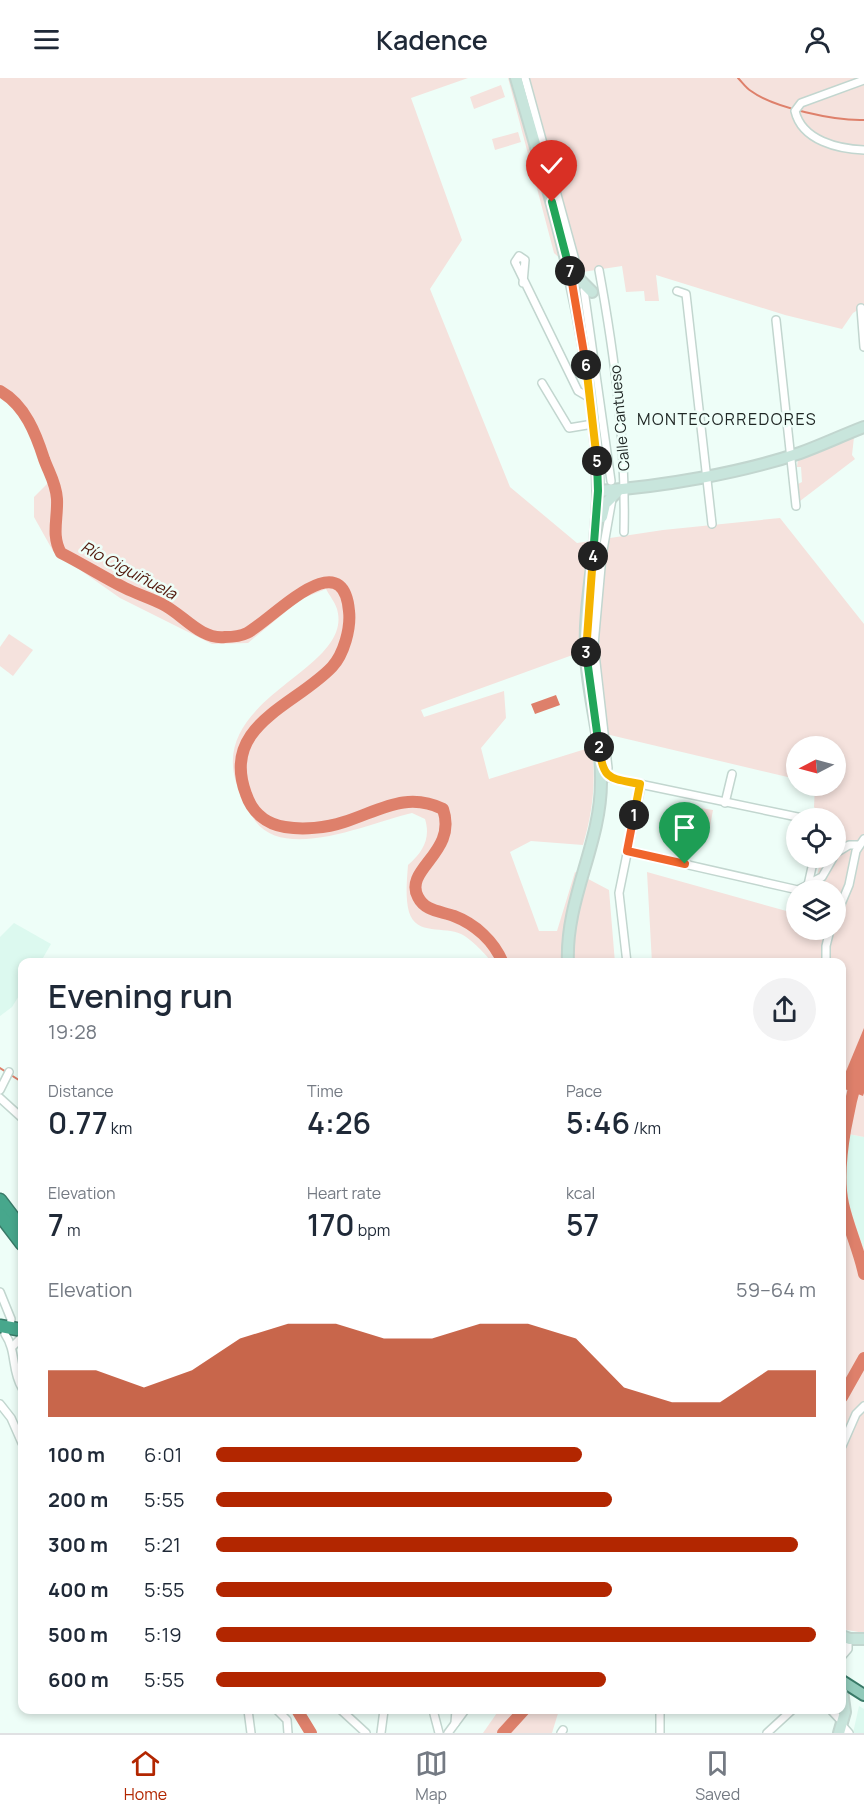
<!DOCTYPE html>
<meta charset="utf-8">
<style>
:root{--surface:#fff;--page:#f2f2f3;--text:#1f2937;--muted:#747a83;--line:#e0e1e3;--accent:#b22600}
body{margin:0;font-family:Manrope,sans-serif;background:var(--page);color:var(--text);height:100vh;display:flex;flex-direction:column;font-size:22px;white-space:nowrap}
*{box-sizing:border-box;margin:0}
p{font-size:20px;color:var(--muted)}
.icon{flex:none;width:33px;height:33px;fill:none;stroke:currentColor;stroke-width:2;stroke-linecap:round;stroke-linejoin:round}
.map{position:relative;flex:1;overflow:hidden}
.side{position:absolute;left:18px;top:880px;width:828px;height:756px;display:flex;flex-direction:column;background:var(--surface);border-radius:12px;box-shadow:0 3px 9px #0003}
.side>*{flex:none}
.needle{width:39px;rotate:264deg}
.controls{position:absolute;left:786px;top:658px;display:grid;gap:12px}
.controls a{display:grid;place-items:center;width:60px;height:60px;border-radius:50%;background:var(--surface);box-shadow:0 3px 9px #0003;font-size:30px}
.pin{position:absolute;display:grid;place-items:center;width:51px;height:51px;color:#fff;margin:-62px -26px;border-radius:50% 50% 50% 0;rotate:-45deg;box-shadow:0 0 6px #0007}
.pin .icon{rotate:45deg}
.km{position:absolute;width:30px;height:30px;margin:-15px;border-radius:50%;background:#222;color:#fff;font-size:16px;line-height:30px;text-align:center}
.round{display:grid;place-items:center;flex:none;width:63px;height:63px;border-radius:32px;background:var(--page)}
.headline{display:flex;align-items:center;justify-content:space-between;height:102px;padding:0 30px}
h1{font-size:33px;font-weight:600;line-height:45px}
.metrics{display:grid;grid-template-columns:repeat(3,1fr);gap:9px;height:102px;padding:6px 30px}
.metrics div{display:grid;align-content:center}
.metrics b{font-size:30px;font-weight:600}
.metrics small{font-size:16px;font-weight:400}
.metrics p{font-size:16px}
.chart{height:168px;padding:12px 30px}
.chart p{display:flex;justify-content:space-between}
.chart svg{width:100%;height:108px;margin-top:6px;fill:var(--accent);opacity:.7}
ul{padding:0 30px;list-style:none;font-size:20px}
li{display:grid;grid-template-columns:96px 72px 1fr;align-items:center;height:45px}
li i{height:15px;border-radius:8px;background:var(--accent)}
header{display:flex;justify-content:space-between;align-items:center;height:78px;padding:0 30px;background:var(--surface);font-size:27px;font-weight:600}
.menu{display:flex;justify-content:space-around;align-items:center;height:84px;border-top:2px solid var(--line);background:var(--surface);font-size:16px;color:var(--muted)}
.menu a{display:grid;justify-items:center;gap:3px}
.menu .selected{color:var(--accent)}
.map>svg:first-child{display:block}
</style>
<header><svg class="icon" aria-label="menu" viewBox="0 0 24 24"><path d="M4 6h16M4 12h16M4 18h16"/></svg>Kadence<svg class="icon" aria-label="person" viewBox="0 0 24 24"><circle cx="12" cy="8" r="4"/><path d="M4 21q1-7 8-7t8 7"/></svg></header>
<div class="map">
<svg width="864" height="1655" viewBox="0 0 864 1655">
<rect width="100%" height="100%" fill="#eefef8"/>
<g fill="#dcf9ef">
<path d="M14,845l37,21 -11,19h-18v28l-10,16 -12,9v-79z"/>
<path d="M848,1056l16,3v112l-16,-41 -4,-29z"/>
<path d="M859,1628l5,3v24h-11z"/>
</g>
<g fill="#f5e2dd">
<path d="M0,0h468l-57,20 51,142 -32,49 80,198 67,56 86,-13 117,-12 84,106v513l-16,-3c-9,44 1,75 16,115v384l-22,-4v-666h-190l-5,-91 143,40c11,21 7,21 33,25l1,-7h12v-39h-18l-3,-7 6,-26h15v-39h-13l-9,-12 1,-21h21v-39h-40v32l-186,-44 -20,-10 -12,-72 -157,57 3,7 80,-26 2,27 -25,30 8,31 103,-32c4,35 1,64 -9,98l-52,-4 -21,11 29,79h18l18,-59 34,18 6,73h-123c-5,-8 -21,-24 -31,-29 -16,-8 -45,2 -52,-22 -4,-14 -2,-33 -1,-47 15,-13 23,-27 17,-46l-13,-6c-38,8 -125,49 -156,9 -4,-5 -8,-13 -11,-19 -58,-104 111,-128 92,-194 -2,-7 -8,-14 -11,-20l-25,10 -53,44 -36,1 -92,-46 -67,-47 -19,-34v-20l19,-19c-15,-30 -21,-69 -53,-87z"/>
<path d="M508,0h356v228l-11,7 -11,16 -57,-14 -129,-40 3,26h-14l-1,-10 -18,1 -4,-26 -46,7 -22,-20z"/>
<path d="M501,7l4,12 -31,12 -4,-12z"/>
<path d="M518,54l3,10 -26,8 -3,-11z"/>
<path d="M854,359l-2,18 3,4 -55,42 -2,-17 4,-2 -1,-15h-4l1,-9z"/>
<path d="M9,556l24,16 -20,26 -13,-10v-19z"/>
<path d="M701,730l12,2 -4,22 -12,-2z"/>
<path d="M499,1632h60l-7,23h-69z"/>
</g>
<g fill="#de806b">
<path d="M556,617l4,10 -25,9 -4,-10z"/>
<path d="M864,950v65l-1,3 -21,-8v-7z"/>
</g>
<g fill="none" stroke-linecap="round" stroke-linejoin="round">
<g stroke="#de806b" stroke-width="2">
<path d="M738,0c4,4 8,10 13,13 23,17 85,30 113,29"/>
<path d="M0,990l22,14"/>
</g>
<g stroke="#de806b" stroke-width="12">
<path d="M0,313c25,14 36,43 44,68 5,14 12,24 13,40 1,19 -6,37 4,54 22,11 42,24 64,35 12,6 25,10 37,16 21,10 38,36 63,33 7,0 16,-1 22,-4 24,-12 96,-93 102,-22 2,17 -5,43 -17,56 -37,39 -112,58 -86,127 6,18 20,30 39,33 18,3 41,1 59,-5 35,-11 62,-31 99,-13 15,44 -40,60 -25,88 7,14 22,14 36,19 21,8 40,25 49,47"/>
<path d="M864,977c-13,39 -30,108 -21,149 5,23 16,46 21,70"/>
<path d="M842,1319l22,-39"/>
<path d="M297,1632l14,23"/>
<path d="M503,1655l21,-23"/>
</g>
<defs>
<g id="street">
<path d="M525,0l53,193"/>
<path d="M864,2l-63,23 -6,8c7,30 44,38 69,39"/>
<path d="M599,192c16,87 27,173 25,262"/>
<path d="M523,205l2,-23 -6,-4 -4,6 63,129 12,7"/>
<path d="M584,212l27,191"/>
<path d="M677,213l9,3 26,230"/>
<path d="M861,230l3,39"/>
<path d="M776,242l20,186"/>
<path d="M542,305l27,45 24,-4"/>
<path d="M608,690l-14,-123 8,-89 10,-57"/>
<path d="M611,700l196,41"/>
<path d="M725,725l7,-29"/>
<path d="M627,773l171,39 10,-5 6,-27"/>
<path d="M836,775l13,-8h10"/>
<path d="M808,806l14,-7 11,-19"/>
<path d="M836,838l13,-31 7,-34 8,-12"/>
<path d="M627,885l-8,-70 22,-108"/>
<path d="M826,885v-17l4,-16"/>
<path d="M0,1012l9,-18"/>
<path d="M0,1020l22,20"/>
<path d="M0,1214l11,27 -1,9"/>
<path d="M5,1256c12,18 6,36 17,54"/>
<path d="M13,1268l9,-9"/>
<path d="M0,1326l11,14 11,25"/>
<path d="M842,1368l14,-32 8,-8"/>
<path d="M842,1578l6,-7v-10"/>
<path d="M248,1632l3,23"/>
<path d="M277,1632l10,10 1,13"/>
<path d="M341,1632l25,23"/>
<path d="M433,1632l6,23"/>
<path d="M831,1632l12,13"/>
<path d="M455,1645l1,-13"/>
<path d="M842,1647l7,8"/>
<path d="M381,1655l3,-23"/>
<path d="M448,1655l17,-23"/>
<path d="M561,1655l2,-3"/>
<path d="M660,1655v-23"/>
<path d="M767,1655l25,-23"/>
</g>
<g id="secondary">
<path d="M516,0c39,134 80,270 82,411 1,56 -15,111 -12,167 2,42 16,83 15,126 0,62 -36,118 -33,181"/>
<path d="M570,192l22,22"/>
<path d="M598,413c62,-4 143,-18 202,-38 22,-8 43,-18 64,-26"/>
<path d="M602,439l3,-13 13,-13"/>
<path d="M842,1558l8,3h14"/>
<path d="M839,1655l6,-21 -3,-21"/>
</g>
<path id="primary" d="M842,1603l22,14"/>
<g id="highway">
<path d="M0,1122l22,29"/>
<path d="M0,1137l22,29"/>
<path d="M0,1248l22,4"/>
</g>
</defs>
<use href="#street" stroke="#c2d6cf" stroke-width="10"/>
<use href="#secondary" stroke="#c2d6cf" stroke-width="14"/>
<use href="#primary" stroke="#397a68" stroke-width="14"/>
<use href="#highway" stroke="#397a68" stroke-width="15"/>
<use href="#street" stroke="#fff" stroke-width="7"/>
<use href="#secondary" stroke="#c8e5dc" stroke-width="10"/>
<use href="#primary" stroke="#91caba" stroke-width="10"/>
<use href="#highway" stroke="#47a78c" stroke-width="12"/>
</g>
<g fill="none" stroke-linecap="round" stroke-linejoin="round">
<defs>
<path id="split-1" d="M634,737l-7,36 58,13"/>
<path id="split-2" d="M599,669c4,34 11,31 41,37l-6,31"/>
<path id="split-3" d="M586,574l13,95"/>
<path id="split-4" d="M586,574l7,-96"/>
<path id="split-5" d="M593,478l5,-65 -1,-30"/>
<path id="split-6" d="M586,287l11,96"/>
<path id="split-7" d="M570,193l16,94"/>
<path id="split-8" d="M552,124l18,69"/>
</defs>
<use href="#split-1" stroke="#fff" stroke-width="12"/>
<use href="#split-2" stroke="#fff" stroke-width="12"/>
<use href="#split-3" stroke="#fff" stroke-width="12"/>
<use href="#split-4" stroke="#fff" stroke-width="12"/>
<use href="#split-5" stroke="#fff" stroke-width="12"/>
<use href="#split-6" stroke="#fff" stroke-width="12"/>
<use href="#split-7" stroke="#fff" stroke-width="12"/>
<use href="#split-8" stroke="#fff" stroke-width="12"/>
<use href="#split-1" stroke="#f0652b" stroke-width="8"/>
<use href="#split-2" stroke="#f5b400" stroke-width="8"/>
<use href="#split-3" stroke="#22a559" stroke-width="8"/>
<use href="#split-4" stroke="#f5b400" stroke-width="8"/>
<use href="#split-5" stroke="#22a559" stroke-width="8"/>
<use href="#split-6" stroke="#f5b400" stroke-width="8"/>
<use href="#split-7" stroke="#f0652b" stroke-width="8"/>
<use href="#split-8" stroke="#22a559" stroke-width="8"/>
</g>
<g text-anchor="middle" stroke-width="5" stroke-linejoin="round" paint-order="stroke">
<g font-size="15" fill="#202725" stroke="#eefef8">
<text transform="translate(620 340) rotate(-95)" y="5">Calle Cantueso</text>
</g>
<g font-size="16" letter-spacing="1.5" fill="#202725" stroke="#eefef8">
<text x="727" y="347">MONTECORREDORES</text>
</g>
<g font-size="16" font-style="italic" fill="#51170a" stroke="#eefef8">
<text transform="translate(129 492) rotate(28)" y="6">Río Ciguiñuela</text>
</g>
</g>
</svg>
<div class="controls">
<a><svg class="needle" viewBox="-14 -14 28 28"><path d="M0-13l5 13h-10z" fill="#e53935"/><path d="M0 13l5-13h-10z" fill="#747a83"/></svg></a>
<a><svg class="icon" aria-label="locate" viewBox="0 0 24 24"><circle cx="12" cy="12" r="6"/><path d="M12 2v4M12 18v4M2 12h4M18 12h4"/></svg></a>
<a><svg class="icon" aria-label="layers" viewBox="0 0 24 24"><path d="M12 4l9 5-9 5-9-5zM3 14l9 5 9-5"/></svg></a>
</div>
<div class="pin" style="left:685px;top:786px;background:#1e9e55"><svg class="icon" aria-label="arrive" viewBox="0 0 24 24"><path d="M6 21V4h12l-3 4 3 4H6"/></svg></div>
<div class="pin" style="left:552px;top:124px;background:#d93025"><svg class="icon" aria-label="check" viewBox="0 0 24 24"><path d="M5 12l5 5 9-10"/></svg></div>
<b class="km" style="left:634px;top:737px">1</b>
<b class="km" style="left:599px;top:669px">2</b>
<b class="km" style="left:586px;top:574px">3</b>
<b class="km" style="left:593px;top:478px">4</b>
<b class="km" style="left:597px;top:383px">5</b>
<b class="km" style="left:586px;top:287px">6</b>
<b class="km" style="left:570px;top:193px">7</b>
<section class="side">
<div class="headline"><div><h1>Evening run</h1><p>19:28</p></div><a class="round"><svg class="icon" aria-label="share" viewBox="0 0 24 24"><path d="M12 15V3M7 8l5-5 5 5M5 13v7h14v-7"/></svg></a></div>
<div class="metrics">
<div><p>Distance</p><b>0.77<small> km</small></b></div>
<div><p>Time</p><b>4:26</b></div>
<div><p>Pace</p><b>5:46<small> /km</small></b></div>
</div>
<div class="metrics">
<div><p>Elevation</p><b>7<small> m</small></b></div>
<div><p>Heart rate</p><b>170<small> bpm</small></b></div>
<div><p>kcal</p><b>57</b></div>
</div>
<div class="chart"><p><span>Elevation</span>59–64 m</p>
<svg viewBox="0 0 160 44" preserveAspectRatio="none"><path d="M0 44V25L10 25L20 32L30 25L40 12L50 6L60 6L70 12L80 12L90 6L100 6L110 12L120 32L130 38L140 38L150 25L160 25V44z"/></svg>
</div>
<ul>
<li><b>100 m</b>6:01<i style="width:61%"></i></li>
<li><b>200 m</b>5:55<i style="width:66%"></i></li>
<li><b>300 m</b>5:21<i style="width:97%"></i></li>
<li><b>400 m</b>5:55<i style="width:66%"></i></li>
<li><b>500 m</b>5:19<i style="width:100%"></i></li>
<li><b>600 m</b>5:55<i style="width:65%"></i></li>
</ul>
</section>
</div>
<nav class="menu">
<a class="selected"><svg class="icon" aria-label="home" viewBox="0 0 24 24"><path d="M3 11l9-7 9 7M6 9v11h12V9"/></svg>Home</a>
<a><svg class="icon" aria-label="map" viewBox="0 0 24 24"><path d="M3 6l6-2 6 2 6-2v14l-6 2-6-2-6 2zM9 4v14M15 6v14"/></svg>Map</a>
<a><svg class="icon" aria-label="saved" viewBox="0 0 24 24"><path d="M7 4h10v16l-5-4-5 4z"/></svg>Saved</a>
</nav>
